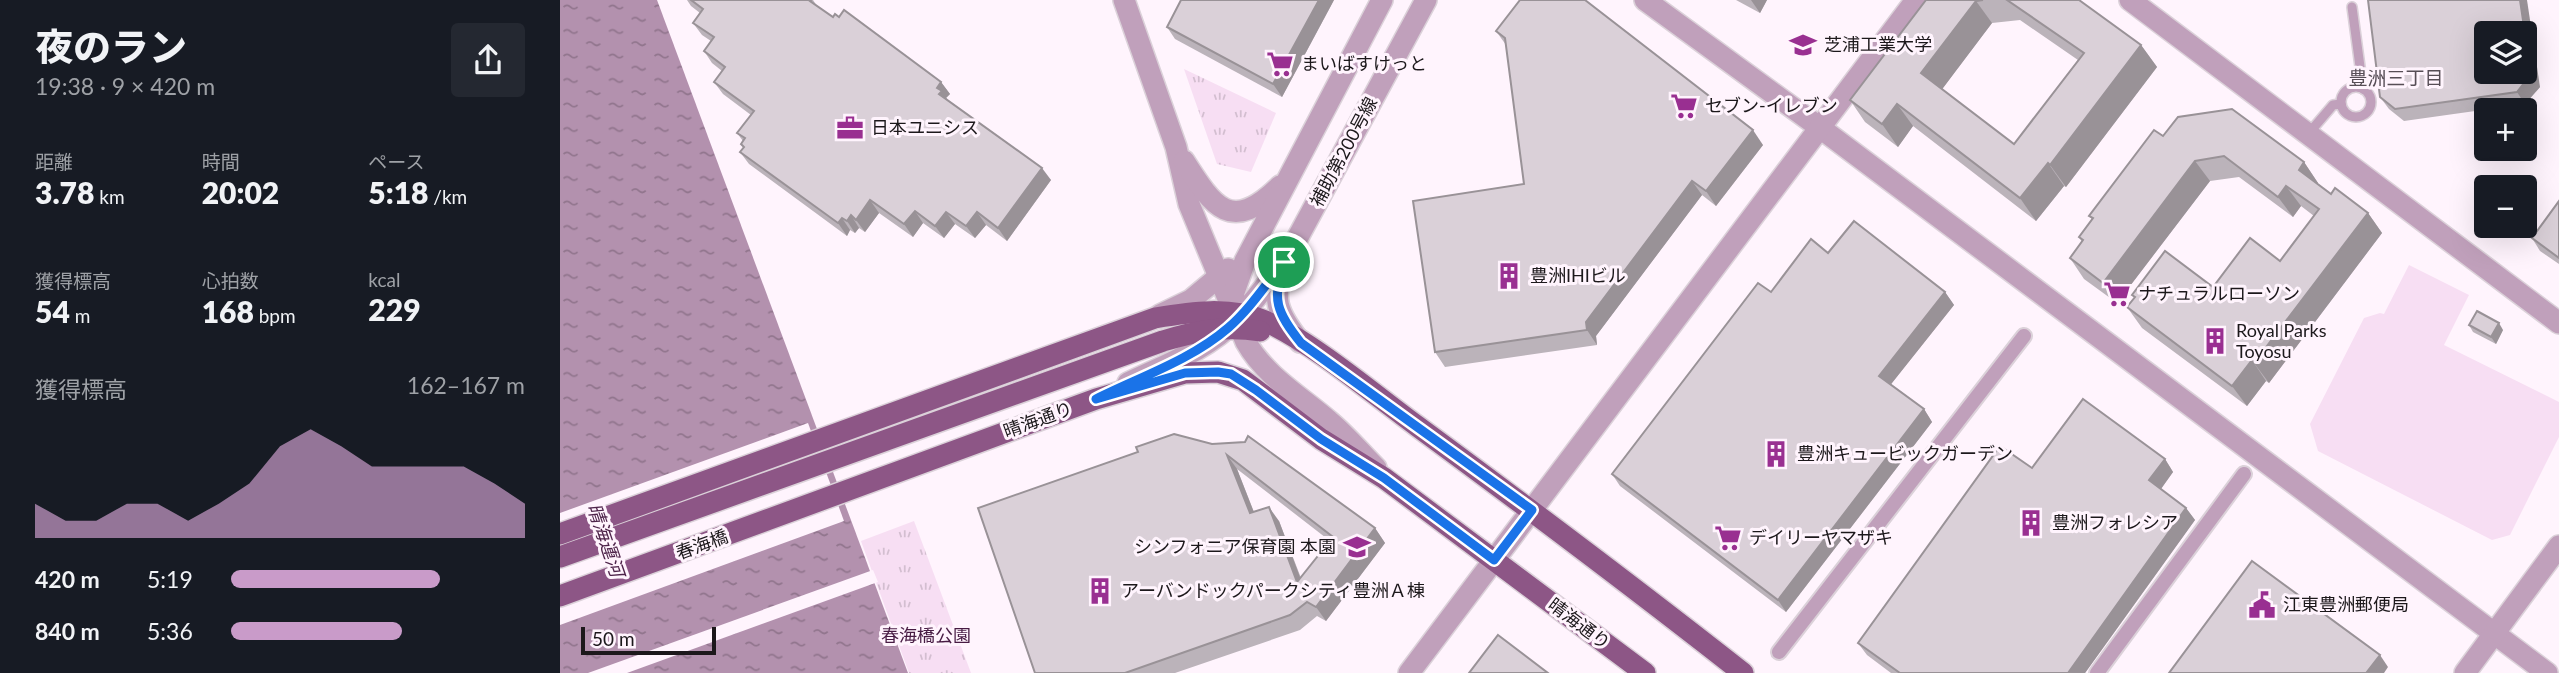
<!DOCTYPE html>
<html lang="ja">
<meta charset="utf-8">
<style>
:root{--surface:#171b24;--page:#242831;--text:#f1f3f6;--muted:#9ea1a6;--accent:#c99bc9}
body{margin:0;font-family:Lato,"Noto Sans JP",sans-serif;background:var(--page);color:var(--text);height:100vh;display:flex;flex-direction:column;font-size:26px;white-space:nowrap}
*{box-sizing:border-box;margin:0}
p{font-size:23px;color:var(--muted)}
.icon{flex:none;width:38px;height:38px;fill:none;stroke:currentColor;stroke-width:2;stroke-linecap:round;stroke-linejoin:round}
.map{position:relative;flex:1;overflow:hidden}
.details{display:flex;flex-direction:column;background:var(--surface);width:560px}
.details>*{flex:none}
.fabs{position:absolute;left:1914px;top:21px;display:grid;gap:14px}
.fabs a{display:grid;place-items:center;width:63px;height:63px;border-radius:7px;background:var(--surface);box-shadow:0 7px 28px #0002;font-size:35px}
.scale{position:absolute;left:21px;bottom:18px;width:135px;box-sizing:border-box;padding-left:7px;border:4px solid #1c181b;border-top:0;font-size:19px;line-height:24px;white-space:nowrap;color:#1c181b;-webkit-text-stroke:5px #fff4fd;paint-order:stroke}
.pin{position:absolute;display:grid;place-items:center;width:60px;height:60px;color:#fff;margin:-30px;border:4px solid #fff;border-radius:50%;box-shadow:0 2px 7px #0007}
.round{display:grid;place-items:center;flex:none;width:74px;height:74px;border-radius:7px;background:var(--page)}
.overview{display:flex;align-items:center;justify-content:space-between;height:119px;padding:0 35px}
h1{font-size:38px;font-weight:800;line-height:52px}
.figures{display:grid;grid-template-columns:repeat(3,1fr);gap:10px;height:119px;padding:7px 35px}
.figures div{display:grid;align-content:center}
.figures b{font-size:30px;font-weight:800}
.figures small{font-size:19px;font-weight:400}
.figures p{font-size:19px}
.chart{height:196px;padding:14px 35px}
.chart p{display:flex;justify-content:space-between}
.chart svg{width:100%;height:126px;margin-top:7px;fill:var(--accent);opacity:.7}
ul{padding:0 35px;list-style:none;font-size:23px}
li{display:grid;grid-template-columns:112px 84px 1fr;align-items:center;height:52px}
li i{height:18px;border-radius:9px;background:var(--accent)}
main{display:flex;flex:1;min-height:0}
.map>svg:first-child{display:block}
</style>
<main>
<section class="details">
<div class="overview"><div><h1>夜のラン</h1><p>19:38 · 9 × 420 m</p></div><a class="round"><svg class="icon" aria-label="share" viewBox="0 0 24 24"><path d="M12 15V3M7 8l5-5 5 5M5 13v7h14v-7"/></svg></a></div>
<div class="figures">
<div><p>距離</p><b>3.78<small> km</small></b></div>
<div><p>時間</p><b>20:02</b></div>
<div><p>ペース</p><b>5:18<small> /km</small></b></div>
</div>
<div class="figures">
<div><p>獲得標高</p><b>54<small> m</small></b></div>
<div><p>心拍数</p><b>168<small> bpm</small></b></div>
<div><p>kcal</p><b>229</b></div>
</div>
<div class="chart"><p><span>獲得標高</span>162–167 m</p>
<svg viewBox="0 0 160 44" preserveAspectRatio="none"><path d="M0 44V32L10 38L20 38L30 32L40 32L50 38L60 32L70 25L80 12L90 6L100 12L110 19L120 19L130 19L140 19L150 25L160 32V44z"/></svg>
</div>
<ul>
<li><b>420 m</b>5:19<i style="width:71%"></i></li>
<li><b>840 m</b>5:36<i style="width:58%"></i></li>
</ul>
</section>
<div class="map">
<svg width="1999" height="673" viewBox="0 0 1999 673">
<defs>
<pattern id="park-tufts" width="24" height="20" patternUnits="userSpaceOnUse" patternTransform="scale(1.75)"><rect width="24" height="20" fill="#f7def3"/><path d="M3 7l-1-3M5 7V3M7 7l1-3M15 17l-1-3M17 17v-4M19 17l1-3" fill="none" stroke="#d3bed0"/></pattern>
<pattern id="water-ripples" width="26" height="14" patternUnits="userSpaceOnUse" patternTransform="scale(1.75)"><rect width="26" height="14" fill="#b391ae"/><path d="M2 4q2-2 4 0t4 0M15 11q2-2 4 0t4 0" fill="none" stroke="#91758d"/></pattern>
</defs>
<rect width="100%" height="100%" fill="#fff4fd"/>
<path fill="#f7def3" d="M1849,265l60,30 -25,50 115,57v35l-49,98 -18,5 -174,-89 -8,-27 54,-106 16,-5 4,1z"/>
<g fill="url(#park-tufts)">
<path d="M624,69l92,44 -25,59 -34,-8z"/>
<path d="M354,521l57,152h-62l-48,-132z"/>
</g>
<path fill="url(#water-ripples)" d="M0,0h97l251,673h-348z"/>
<g fill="#fff4fd">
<path d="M248,423l36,98 -284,104v-112z"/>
<path d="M313,570l5,12 -251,91h-39z"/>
</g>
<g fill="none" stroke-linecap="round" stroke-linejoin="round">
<defs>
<g id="service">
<path d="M1792,7l11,82"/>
<circle cx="1796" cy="102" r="15"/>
<path d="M1749,133l24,-28 8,-1"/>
</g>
<g id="pedestrian">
<path d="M1219,652l245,-316"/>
<path d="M1537,673l147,-199"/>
</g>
<g id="tertiary">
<path d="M564,0l52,147 13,57 57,138c19,34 54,54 83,79 17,14 32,32 47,47"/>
<path d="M1085,0l174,127 728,546"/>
<path d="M1570,0l429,323"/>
<path d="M624,161c30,47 47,73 96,25"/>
<path d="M672,308l2,-16 11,-31 137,-261"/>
<path d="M600,315l31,-15 37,-31"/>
<path d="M740,342c-23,-29 -29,-43 -16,-79l142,-263"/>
<path d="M568,383c37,-18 79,-33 108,-63 16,-15 29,-34 42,-50"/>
<path d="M849,673l507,-673"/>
<path d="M1905,673l94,-127"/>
</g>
<g id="primary">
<path d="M0,534l595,-216c36,-6 75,-12 110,3 50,23 107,72 152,105 110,81 219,163 326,247"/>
<path d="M0,557l603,-216c33,-10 63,-16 97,-10"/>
<path d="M0,596l536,-197 89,-26 33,-1 25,8 78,59 63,39 261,195"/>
</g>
</defs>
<use href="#service" stroke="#dbd1d9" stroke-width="12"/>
<use href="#pedestrian" stroke="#dbd1d9" stroke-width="18"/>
<use href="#tertiary" stroke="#dbd1d9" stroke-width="24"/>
<use href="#primary" stroke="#dbd1d9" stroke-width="24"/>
<use href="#service" stroke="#c0a0bb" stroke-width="9"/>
<use href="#pedestrian" stroke="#c0a0bb" stroke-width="14"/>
<use href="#tertiary" stroke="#c0a0bb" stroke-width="21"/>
<use href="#primary" stroke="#8d5686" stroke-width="21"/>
</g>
<g fill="#bbb3ba" fill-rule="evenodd">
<path d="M127,0h126l4,6 16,11 108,65 9,12 -4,4 2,2 103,80 -44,61 -21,-16 -11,13 -20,-14 -11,14 -21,-15 -10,14 -34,-24 -14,19 -6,-4 -4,5 -5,-3 -3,6 -98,-72 -9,-12 4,-5 -3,-3 2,-3 -6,-8 14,-18 -28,-21 -9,-12 8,-11 -10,-8 -8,-12 7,-10 -9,-6 -9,-12 7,-10 -9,-7z"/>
<path d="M774,0l-52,97 -107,-58 -8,-12z"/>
<path d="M1176,0h31l-7,13z"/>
<path d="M1366,0h153l62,45 16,22 -91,120 -2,-1 -28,35 -123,-95 -15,21 -33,-25 -15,-22zM1460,20l58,40 -64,84 -72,-55 50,-66z"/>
<path d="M936,31l267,114 -47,61 -14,-11 -106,141 1,9 -152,22 -10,-15 89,-168 -18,-139z"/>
<path d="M1980,87l-15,17 -121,17 -15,-12 -9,-12z"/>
<path d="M1603,136l141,26 14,21v1l13,10 37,19 14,20 -113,150 -3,-2 -19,25 -105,-78 -15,-21 8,-9 -3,-3 81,-8 67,-26 34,-45 -13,-10 -8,11 -54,-40 -29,4 -93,122 -33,-24 -14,-21 12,-16 -3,-5 13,-18 -3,-3z"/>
<path d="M1999,201v63l-19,-13 -8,-13z"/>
<path d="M1268,253l117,39 9,13 -63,79 33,25 8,13 -146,190 -166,-126 -8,-12 159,-182z"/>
<path d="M1909,325l34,5 -7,14 -23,-12z"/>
<path d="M652,444l163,84 10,15 -59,78 -9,-5 -17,14 -125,43h-140zM677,469l93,72 -29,37 -22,-57 -25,-9z"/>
<path d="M1605,459l8,13 -12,17 25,19 9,12 -110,153h-194l-24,-18 -9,-12 174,-175z"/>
</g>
<g fill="#999297">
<path d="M759,0h15l-52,97 -9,-13z"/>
<path d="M1191,0h16l-7,13z"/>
<path d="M1960,0h7l13,87 -15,17 -8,-12z"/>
<path d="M1416,1l16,22 -55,73 -16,-23z"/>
<path d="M1581,45l16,22 -91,120 -16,-22z"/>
<path d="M381,82l9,12 -4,4 4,6 -11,-10 -2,-6z"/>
<path d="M1337,104l16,22 -15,21 -16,-23z"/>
<path d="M1193,130l10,15 -47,61 -10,-15z"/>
<path d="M1635,161l15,20 -93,122 -14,-20z"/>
<path d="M1744,162l14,21 -5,7 -14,-20z"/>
<path d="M1488,163l16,23 -28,35 -16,-23z"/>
<path d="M482,168l9,12 -44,61 -9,-13z"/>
<path d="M1132,181l10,14 -106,141 1,9 -10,-15 -1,-8z"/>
<path d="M1726,186l15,20 -8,11 -15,-20z"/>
<path d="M310,200l9,13 -14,19 -9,-12z"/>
<path d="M355,211l8,12 -10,14 -9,-13z"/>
<path d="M386,212l9,12 -11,14 -9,-12z"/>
<path d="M417,212l9,13 -11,13 -9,-12z"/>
<path d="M1808,213l14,20 -113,150 -15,-20z"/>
<path d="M291,215l8,13 -4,5 -8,-12z"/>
<path d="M282,218l8,12 -3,6 -9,-13z"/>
<path d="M1385,292l9,13 -66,83 -9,-12z"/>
<path d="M1939,323l4,7 -7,14 -5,-7z"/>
<path d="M1692,360l14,21 -19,25 -15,-20z"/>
<path d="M1364,409l8,13 -146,190 -8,-12z"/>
<path d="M667,455l10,14 23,59 -10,-15z"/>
<path d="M1605,459l8,13 -15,21 -9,-13z"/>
<path d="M709,507l10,14 28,75 -10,-14z"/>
<path d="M1626,508l9,12 -110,153h-17z"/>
<path d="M815,528l10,15 -59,78 -10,-14z"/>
<path d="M1820,655l8,12 -4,6h-16l-1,-1z"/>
</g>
<g fill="#dad0d8" stroke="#999297" stroke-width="2" fill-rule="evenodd">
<path d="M131,0h120l-1,1 23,16 2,-3 4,3 5,-7 97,72 -4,6 5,3 -3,3 103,74 -44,60 -21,-16 -11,14 -20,-14 -11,14 -20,-15 -11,13 -34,-24 -14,20 -5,-5 -4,6 -5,-3 -4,5 -98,-71 4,-5 -3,-3 4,-6 -8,-5 17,-22 -40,-29 11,-15 -21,-16 10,-14 -21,-14 10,-14z"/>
<path d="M621,0h138l-46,84 -106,-57z"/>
<path d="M960,0h65l168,130 -47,61 -14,-10 -106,141 1,8 -152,22 -22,-151 111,-17 -19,-146 -9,-7z"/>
<path d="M1366,0h57l-7,1 -55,72 93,71 70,-91 -77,-53h72l62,45 -91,120 -2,-2 -28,35 -123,-94 -15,20 -32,-24z"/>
<path d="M1808,0h152l11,74 -14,18 -122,17 -15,-12zM1927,33h38v39h-38z"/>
<path d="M1672,109l72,53 -5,8 32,24 4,-6 33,25 -114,150 -2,-3 -20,26 -105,-79 8,-10 -3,-2 33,-44 48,36 37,-49 30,23 39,-52 -33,-23 -8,11 -54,-41 -29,5 -92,122 -33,-25 13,-18 -4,-3 14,-19 -4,-2 65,-86 9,6 15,-19z"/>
<path d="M1999,201v57l-27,-20z"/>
<path d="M1294,221l91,71 -66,84 45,33 -146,191 -166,-126 146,-191 13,9 40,-53 17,14z"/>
<path d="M1917,311l22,12 -8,14 -22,-12z"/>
<path d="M1523,399l82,60 -16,21 37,28 -118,165h-168l-42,-30 142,-197 32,22z"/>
<path d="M614,434l38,10 33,-2 3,-6 127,92 -59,79 -9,-5 -17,13 -165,58h-90l-57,-165 160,-56 -2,-5zM667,455l106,82 -36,45 -28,-75 -19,6z"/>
<path d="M1692,561l128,94 -13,17 1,1h-199z"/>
<path d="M938,635l50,38h-79z"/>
</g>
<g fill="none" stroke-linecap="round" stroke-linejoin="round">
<defs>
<path id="route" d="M724,262c-13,37 -7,51 17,81l231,167 -38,50 -110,-82 -63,-39 -65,-49 -25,-16 -13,-2 -33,1 -89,26c44,-22 95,-39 132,-71 22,-19 38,-44 56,-66z"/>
</defs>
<use href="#route" stroke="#fff" stroke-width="14"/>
<use href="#route" stroke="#1a73e8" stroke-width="9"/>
</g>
<defs>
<symbol id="university-bare" viewBox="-9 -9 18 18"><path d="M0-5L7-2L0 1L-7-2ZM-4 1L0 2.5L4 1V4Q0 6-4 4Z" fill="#992f91" stroke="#fff4fd" stroke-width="2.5" paint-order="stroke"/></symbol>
<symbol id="supermarket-bare" viewBox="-9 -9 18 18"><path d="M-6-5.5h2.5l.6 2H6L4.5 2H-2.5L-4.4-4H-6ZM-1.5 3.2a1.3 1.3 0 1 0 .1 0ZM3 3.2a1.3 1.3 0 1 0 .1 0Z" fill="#992f91" stroke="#fff4fd" stroke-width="2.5" paint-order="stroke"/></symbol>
<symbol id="office-bare" viewBox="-9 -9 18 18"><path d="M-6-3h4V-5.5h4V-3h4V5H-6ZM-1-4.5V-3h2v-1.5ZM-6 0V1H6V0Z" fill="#992f91" stroke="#fff4fd" stroke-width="2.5" paint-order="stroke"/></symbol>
<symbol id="building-bare" viewBox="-9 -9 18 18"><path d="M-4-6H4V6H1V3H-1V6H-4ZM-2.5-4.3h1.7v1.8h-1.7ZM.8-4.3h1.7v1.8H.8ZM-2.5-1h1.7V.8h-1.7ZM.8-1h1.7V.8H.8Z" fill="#992f91" stroke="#fff4fd" stroke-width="2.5" paint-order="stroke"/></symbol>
<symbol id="school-bare" viewBox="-9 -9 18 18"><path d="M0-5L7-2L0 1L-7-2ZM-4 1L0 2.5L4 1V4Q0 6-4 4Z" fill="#992f91" stroke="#fff4fd" stroke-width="2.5" paint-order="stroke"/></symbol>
<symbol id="civic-bare" viewBox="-9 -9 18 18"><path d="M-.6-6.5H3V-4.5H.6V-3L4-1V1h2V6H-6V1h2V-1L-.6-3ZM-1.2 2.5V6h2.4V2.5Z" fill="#992f91" stroke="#fff4fd" stroke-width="2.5" paint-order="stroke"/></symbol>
</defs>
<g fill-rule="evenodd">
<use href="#university-bare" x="1224" y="26" width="38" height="38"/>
<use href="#supermarket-bare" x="701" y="45" width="38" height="38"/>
<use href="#supermarket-bare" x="1105" y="87" width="38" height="38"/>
<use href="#office-bare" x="271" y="109" width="38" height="38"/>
<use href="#building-bare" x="930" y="257" width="38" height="38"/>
<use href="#supermarket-bare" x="1538" y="275" width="38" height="38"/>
<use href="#building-bare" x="1636" y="322" width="38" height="38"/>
<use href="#building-bare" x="1197" y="435" width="38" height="38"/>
<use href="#building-bare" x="1452" y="504" width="38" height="38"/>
<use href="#supermarket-bare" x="1149" y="519" width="38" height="38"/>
<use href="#school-bare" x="778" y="528" width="38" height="38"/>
<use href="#building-bare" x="521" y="572" width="38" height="38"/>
<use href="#civic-bare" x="1683" y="586" width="38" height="38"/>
</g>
<g text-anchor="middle" stroke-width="6" stroke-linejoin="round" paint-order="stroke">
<g font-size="18" fill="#1c181b" stroke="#fff4fd" text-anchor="start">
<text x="1264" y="51">芝浦工業大学</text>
<text x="741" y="70">まいばすけっと</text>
<text x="1145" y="112">セブン-イレブン</text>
<text x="311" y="134">日本ユニシス</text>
<text x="970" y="282">豊洲IHIビル</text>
<text x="1578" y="300">ナチュラルローソン</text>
<text x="1676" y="337">Royal Parks<tspan x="1676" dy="21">Toyosu</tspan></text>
<text x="1237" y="460">豊洲キュービックガーデン</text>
<text x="1492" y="529">豊洲フォレシア</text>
<text x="1189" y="544">デイリーヤマザキ</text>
<text x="776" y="553" text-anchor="end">シンフォニア保育園 本園</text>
<text x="561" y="597">アーバンドックパークシティ豊洲Ａ棟</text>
<text x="1723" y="611">江東豊洲郵便局</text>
</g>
<g font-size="18" fill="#1c181b" stroke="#fff4fd">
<text transform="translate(784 152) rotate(-62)" y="6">補助第200号線</text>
<text transform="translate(478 420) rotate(-20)" y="6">晴海通り</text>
<text transform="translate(142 545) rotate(-20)" y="6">春海橋</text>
<text transform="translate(1019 624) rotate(37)" y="6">晴海通り</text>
</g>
<g font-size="18" fill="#471b43" stroke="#fff4fd">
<text x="366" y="642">春海橋公園</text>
</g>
<g font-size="19" fill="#574e56" stroke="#fff4fd">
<text x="1836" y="85">豊洲三丁目</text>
</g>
<g font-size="19" font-style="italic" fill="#4e234a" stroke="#fff4fd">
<text transform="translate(46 540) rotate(71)" y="7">晴海運河</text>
</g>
</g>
</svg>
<div class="fabs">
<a><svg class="icon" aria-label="layers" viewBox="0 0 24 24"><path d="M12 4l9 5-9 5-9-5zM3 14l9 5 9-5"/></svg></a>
<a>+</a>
<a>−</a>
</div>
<div class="scale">50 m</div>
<div class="pin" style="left:724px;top:262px;background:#1e9e55"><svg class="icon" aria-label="arrive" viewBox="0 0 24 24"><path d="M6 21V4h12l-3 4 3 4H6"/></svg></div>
</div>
</main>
